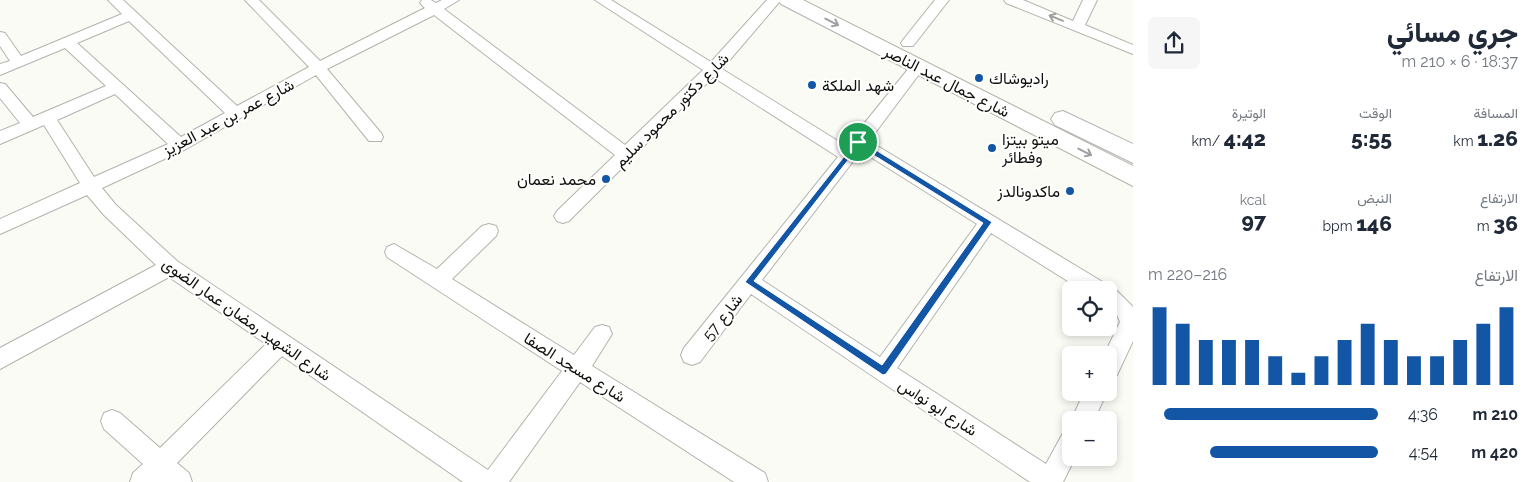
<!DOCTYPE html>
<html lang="ar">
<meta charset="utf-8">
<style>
:root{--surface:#fff;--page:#f6f6f7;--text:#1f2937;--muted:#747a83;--accent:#1256a5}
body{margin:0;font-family:Raleway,Vazirmatn,sans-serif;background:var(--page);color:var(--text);direction:rtl;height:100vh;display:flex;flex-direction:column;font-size:19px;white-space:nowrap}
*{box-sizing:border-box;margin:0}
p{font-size:16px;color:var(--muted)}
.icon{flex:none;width:28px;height:28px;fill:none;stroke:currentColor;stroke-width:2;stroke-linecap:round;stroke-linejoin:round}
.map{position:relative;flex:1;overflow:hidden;direction:ltr}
.drawer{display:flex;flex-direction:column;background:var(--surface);width:400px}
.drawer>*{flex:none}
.buttons{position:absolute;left:1062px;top:281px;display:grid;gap:10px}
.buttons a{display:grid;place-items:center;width:55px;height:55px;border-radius:8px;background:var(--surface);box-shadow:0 2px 8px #0003;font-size:25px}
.pin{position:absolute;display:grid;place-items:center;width:42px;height:42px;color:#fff;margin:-21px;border:2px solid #fff;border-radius:50%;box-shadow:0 1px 5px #0007}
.round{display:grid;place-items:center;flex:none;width:52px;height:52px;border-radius:8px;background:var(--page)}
.summary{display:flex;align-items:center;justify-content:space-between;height:85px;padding:0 15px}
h1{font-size:28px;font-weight:800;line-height:38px}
.metrics{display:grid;grid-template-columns:repeat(3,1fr);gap:8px;height:85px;padding:5px 15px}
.metrics div{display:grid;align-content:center}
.metrics b{font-size:21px;font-weight:800}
.metrics small{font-size:14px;font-weight:400}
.metrics p{font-size:14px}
.chart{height:140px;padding:10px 15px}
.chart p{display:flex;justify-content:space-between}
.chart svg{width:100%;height:90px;margin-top:5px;stroke:var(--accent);stroke-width:6}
ul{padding:0 15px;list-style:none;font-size:16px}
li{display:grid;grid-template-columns:80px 60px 1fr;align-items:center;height:38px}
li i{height:12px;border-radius:6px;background:var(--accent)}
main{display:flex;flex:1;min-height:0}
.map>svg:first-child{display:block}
</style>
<main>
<section class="drawer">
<div class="summary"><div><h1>جري مسائي</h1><p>18:37 · 6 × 210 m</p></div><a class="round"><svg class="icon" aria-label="share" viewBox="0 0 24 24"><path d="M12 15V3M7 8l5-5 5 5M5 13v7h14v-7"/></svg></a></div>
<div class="metrics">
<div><p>المسافة</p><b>1.26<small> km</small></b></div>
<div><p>الوقت</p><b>5:55</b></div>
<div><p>الوتيرة</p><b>4:42<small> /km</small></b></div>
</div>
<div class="metrics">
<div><p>الارتفاع</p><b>36<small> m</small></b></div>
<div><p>النبض</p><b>146<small> bpm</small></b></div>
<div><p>kcal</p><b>97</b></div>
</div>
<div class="chart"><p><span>الارتفاع</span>216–220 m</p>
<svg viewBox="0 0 160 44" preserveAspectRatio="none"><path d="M5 44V6M15 44V14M25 44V22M35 44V22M45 44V22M55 44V30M65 44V38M75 44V30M85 44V22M95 44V14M105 44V22M115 44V30M125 44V30M135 44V22M145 44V14M155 44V6"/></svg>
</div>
<ul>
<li><b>210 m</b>4:36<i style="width:93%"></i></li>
<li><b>420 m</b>4:54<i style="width:73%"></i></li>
</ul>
</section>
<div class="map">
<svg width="1133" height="482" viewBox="0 0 1133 482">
<rect width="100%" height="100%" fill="#fbfbf5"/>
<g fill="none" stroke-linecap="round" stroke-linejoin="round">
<defs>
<g id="street">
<path d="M108,0h15l114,106 72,-39 -64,-67h14l61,61 105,-53 -5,-5 2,-3h9l5,3 6,-3h17l-15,9 181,136 78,-75 -108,-70h16l100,62 56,-62h14l-59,69 124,77 67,-83h10l2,3 -2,3 -54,72 237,143 2,4 8,2 17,17v34l-16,34 -8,3v-23h-5l16,-33 -3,-7 -8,-7v-18h-27l-91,-57 -94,135 149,96 17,-31 8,-3v28h4l-12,24h-33l-279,-188 -51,68 -8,3 -8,-3 -3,-7 3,-7 154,-191 -125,-80 -144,144 -6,2 -6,-2 -3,-5 3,-5 58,-56 -181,-140 -107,54 54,64 2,4 -2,4h-12l-53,-66 -130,74 -84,39 14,17 61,56 311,209 74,-99 -175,-114 -2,-5 2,-5 7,-3 43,25 45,-43 7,-2 7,2 2,5 -2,5 -44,43 122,76 21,-28 7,-2 7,2 3,7 -20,32 173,107 3,9h-34l-154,-100 -71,100h-46l-181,-126 -105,107 12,10 3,9h-62l3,-9 10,-9 -39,-35 -3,-8 3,-8 8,-3 8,3 40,35 106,-104 -97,-67 -169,92v-21l156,-83 -52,-50 -17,-20 -87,39v-15l80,-36 -36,-58 -44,19v-13l20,-8 -20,-25v-15l5,1 28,33 73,-31 -41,-38 -65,27v-11l10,-3 -10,-15v-14l5,1 16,23 101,-42zM129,21l96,92 -44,24 -104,-94zM115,94l53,50 -74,33 -37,-57zM861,151l116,73 -97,133 -118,-77z"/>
<path d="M935,0h14l-36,46h-10l-2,-3 2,-3z"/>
<path d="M1004,0h19l50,21 10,-21h14l-12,25 48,20v9l-127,-51z"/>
<path d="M1084,392h23l-13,28 -23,1z"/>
</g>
<g id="primary">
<path d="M778,0h25l330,166v20l-352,-182z"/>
<path d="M1063,111l70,33v19l-78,-38 -4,-6 4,-6z"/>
</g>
</defs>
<use href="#street" stroke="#b3b3ad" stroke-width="2"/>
<use href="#primary" stroke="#b3b3ad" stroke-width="2"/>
<use href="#street" fill="#fff" fill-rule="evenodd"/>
<use href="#primary" fill="#fff" fill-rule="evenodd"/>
</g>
<defs><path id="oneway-shaft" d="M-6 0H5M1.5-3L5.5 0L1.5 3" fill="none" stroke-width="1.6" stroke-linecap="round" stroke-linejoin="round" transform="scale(1.25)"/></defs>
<g stroke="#9f9f9e">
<use href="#oneway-shaft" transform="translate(1056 18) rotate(-158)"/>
<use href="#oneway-shaft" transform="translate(832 22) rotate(27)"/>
<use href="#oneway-shaft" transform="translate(1085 152) rotate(27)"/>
</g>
<path fill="#1256a5" stroke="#fff" fill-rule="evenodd" d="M858,139l134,83 -106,152 -3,1 -138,-93zM859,146l124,77 -101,142 -128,-84z"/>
<g fill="#1256a5" stroke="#fffffe" stroke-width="2">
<circle cx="979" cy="78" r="5"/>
<circle cx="812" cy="85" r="5"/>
<circle cx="992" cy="148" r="5"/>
<circle cx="606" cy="179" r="5"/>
<circle cx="1070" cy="191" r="5"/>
</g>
<g text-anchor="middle" stroke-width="4" stroke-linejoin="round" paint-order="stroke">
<g font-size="16" fill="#100f0d" stroke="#fffffe" text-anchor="start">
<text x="989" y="84">راديوشاك</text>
<text x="822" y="91">شهد الملكة</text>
<text x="1002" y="145">ميتو بيتزا<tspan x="1002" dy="18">وفطائر</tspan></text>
<text x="596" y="185" text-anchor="end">محمد نعمان</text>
<text x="1060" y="197" text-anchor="end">ماكدونالدز</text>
</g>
<g font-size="16" fill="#100f0d" stroke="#fffffe">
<text transform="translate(947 81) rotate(27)" y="6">شارع جمال عبد الناصر</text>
<text transform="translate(671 110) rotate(-45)" y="6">شارع دكتور محمود سليم</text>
<text transform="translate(228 117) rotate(-28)" y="6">شارع عمر بن عبد العزيز</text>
<text transform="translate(722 317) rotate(-52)" y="6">شارع 57</text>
<text transform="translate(247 319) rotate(35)" y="6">شارع الشهيد رمضان عمار الضوى</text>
<text transform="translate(575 367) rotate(32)" y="6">شارع مسجد الصفا</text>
<text transform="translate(938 407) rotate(33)" y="6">شارع ابو نواس</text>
</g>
</g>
</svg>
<div class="buttons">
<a><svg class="icon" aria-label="locate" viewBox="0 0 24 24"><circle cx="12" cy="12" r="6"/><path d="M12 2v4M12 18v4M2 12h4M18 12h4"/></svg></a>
<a>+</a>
<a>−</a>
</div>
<div class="pin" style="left:858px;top:142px;background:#1e9e55"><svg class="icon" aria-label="arrive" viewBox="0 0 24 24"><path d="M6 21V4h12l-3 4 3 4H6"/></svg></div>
</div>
</main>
